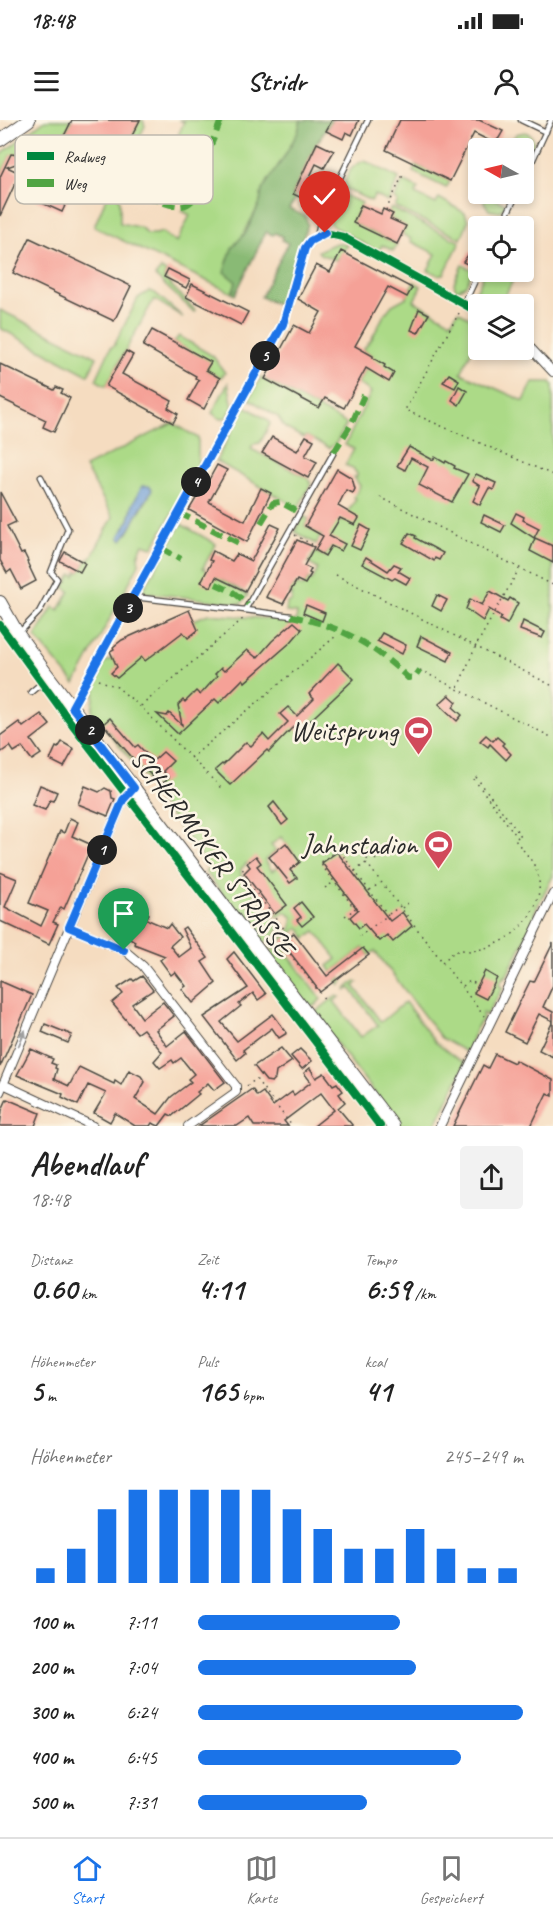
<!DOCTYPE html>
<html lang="de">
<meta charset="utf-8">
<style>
:root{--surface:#fff;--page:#f2f2f2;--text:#222;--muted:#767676;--line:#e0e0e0;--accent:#1a73e8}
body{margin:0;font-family:Caveat,sans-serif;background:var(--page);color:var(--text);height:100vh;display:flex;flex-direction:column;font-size:22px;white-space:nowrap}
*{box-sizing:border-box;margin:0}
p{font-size:20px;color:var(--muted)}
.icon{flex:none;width:33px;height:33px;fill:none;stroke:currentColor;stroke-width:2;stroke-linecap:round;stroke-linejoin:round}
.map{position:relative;height:1006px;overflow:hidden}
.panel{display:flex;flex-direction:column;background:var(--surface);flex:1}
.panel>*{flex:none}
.needle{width:39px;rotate:278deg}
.fabs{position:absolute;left:468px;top:18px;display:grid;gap:12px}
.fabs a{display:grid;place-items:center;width:66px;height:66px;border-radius:6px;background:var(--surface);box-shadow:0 3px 9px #0003;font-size:30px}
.pin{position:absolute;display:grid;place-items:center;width:51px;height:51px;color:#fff;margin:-62px -26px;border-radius:50% 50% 50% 0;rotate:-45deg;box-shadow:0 0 6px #0007}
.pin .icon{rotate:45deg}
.km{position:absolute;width:30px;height:30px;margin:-15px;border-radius:50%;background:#222;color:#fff;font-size:16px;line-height:30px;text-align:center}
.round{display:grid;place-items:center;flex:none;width:63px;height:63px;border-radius:6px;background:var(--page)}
.overview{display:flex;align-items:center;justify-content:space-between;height:102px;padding:0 30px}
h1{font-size:33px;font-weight:700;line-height:45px}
.metrics{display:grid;grid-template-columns:repeat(3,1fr);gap:9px;height:102px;padding:6px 30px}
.metrics div{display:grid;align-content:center}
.metrics b{font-size:30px;font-weight:700}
.metrics small{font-size:16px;font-weight:400}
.metrics p{font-size:16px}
.chart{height:168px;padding:12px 30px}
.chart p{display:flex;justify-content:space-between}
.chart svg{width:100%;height:108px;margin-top:6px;stroke:var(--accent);stroke-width:6}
ul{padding:0 30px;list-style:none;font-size:20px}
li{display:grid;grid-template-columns:96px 72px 1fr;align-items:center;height:45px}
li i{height:15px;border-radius:8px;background:var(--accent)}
.status{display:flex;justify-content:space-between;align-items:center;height:42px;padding:0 30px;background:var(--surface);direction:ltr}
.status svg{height:16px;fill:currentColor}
header{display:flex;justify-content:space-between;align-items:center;height:78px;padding:0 30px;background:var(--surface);font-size:27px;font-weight:700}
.menu{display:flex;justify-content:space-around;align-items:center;height:84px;border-top:2px solid var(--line);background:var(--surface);font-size:16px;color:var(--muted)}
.menu a{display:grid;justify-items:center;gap:3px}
.menu .selected{color:var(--accent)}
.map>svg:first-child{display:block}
</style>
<div class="status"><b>18:48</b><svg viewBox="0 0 49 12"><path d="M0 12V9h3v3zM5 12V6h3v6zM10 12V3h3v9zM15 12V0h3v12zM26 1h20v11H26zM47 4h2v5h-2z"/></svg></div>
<header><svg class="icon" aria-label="menu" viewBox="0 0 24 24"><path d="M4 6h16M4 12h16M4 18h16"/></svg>Stridr<svg class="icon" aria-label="person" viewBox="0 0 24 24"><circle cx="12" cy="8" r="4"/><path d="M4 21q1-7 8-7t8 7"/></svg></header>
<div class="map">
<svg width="553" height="1006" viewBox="0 0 553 1006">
<rect width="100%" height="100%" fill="#fcf5e5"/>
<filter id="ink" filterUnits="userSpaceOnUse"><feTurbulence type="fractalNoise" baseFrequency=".0167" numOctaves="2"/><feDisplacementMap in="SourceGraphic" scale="12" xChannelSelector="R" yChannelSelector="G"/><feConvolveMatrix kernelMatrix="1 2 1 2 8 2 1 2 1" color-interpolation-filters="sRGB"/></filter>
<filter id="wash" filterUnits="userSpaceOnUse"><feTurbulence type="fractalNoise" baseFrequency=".008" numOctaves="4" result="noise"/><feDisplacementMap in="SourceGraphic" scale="24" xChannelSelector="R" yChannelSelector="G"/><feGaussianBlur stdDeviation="1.35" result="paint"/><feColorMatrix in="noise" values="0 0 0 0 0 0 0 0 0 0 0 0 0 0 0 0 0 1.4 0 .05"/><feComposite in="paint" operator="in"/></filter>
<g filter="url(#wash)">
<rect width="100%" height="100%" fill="#f5dcc0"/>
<g fill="#acda87" stroke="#6c8259" stroke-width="1.5" fill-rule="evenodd">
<path d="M45,0h27l-10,20 -6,-3 -6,13 -8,-4 -23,9h-8l-11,22v-20l6,-7z"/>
<path d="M115,0l-12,40 13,7 24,-47h3l2,6 -21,42 -10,9 -33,2 9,-19 4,1z"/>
<path d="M179,0h122l-3,12 -14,25 -22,33 -2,13 -19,36 -4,43 -5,11 -138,-66 15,-36 9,3 2,7v22l22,5 5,6h9l6,-2 8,6 7,4 13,-27 -8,-4c26,-13 28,-30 4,-47l-7,3 -11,-1 3,-14 13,-30z"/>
<path d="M525,12c8,3 10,9 7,18l-20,-10 4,-6z"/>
<path d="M365,41l34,17 -11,24 -13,-7 -4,6 -27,-13c1,-12 8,-25 21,-27z"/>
<path d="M416,45l34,16 -4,7 -33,-16z"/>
<path d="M405,62l13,6 -3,6 21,10 3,-6 26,15 3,8 -7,18 -66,-32 3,-6 -4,-2 8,-16z"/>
<path d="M339,73l23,10 -9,20 44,21 -4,7 -11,-6 -4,7 -47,-27 -2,-11 8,-19z"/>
<path d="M484,74l23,11 -8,7 -10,-2 -5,-8z"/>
<path d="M391,88l69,34 -16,32 -4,2 -12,-6 8,-16 -26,-13 1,-2 -9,-5 3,-8 -18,-9z"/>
<path d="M336,123l11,2 -11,15 -16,-6 -2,-3z"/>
<path d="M462,145l11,5 -7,15 -10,6 -2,-8z"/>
<path d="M161,149l5,3 -2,6 31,32 -1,2 -39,-36z"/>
<path d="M485,152h32l-16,32h-23v4l-3,-14z"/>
<path d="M414,162l7,4 -7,15 37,21 7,-11 20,11v14l-17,37 63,28 9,-19h18l2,3v491l-19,37 2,1 -3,9 -27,54 -2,-1 -5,9 4,3 -17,28 -3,-4 -1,2 1,5 -6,8 -11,25 -25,-14 -66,-87 -6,4 -6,-7 -28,22 8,11 -3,4 -12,-19 9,-7 -22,-28 -9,7 -7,-10 -32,22 1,-3 23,-18 2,-12 -8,-5 -7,5 -3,-3 11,-9 -39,-42 -6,6v7l39,51 -7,10 -12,8 -56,-74 5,-4 -56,-72 5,-5 -11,-9 -56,-69 4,-28 8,-22 14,-5 8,-8 82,-35 88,7 1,-8 -11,-1 1,-9 5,-2v-7l-3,-1 3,-6 2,1 3,-4 6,3 5,-8 4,2 6,-12 -10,-6 7,-11 10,4 9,-15 -13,-6 -5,9 -21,-12 8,-16 6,3 -4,7 16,9 9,-16 11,3 15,-23 -2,-2 6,-11 -6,-9h3v-3l-4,-6 -8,-3 9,-16 -9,-4 26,-53 -13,-9 15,-27 -10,-6 8,-10 13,-25 8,-10 15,-8zM281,717l13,17 -22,17 -7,-11 11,-9 -5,-6z"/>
<path d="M149,171l6,2 28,24 -29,-18 -48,87 -10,-6 15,-33 3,-1 24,-48z"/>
<path d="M0,190l97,47 -9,18 -88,-47z"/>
<path d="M179,216l34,20 12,17 -5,5 -14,-8 4,-8 -36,-20z"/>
<path d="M261,257l86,47 -11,19 -7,5 -23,-12 -2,2 -19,-10 -7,-11 -29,-18z"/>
<path d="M228,263l5,24 -6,10 -7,2 -8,-6z"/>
<path d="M245,286l23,14 2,4 -10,19 -7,1 -2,5 57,29 3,6 -13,24 -82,-47z"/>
<path d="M173,303l25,15v30l-45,79 -10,-3 -5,12 1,8 -64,120 -40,-47 18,-30 6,3 11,-19 -6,-4 8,-13 3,2 3,-5 2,1 8,-13 2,1 23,-43 -28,-50zM139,374l10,3c-8,11 -15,23 -21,36l-5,-4 6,-9 4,-16z"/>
<path d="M181,404l35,20 -13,24 45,27 -7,9 -99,-12z"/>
<path d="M280,824l41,55 -5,6 -7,2 -41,-53z"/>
<path d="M355,861l3,1 -4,4 27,36 24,-20 30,40 25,19h3l1,5 -29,60h-35l-85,-111 2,-4 19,-15 4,1 -6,4 27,36 17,-12 -28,-37 -4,3v-2z"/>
</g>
<path fill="#89ba74" stroke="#5a7250" stroke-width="1.5" d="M301,0h31l-15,23 -24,51 2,6 -6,9 16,7 3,8 -29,81 -18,-8 27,-54 -6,-3 1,-3 -8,-4 -2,2 -7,-3 -31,63 -3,-2 4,-11 -12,-10 8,-24 14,-16 14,-29 2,-13 22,-33 14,-25z"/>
<path fill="#6e9ed7" stroke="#4c6481" stroke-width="1.5" d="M142,366h7l3,3c-3,9 -9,14 -13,22 -5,10 -9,20 -17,29l-3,-2 1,-3 9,-15 4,-16z"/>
<g id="blocks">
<g fill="#f5a197">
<path d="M72,0h68l-24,47 -31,-15 -3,8 -9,-5 4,-7 -15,-8z"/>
<path d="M332,0h27l-7,15 -6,-3 -3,7 -17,-8z"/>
<path d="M400,0h79l24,11 -4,7 -5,5 -20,-10 -24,48 -64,-31z"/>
<path d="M317,23l17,8 -10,17 -8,-4 -10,21 21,10 -6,12 -28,-13z"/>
<path d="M42,26l-3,10 -32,11 13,6 -20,43v-39l11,-23 8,1z"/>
<path d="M40,64l29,13 -7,15 -29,-13z"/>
<path d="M361,85l20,9 2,-5 10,5 -3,5 16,7 -9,18 -44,-21z"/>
<path d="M30,118l101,48 -17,35 -101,-48z"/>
<path d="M341,131l71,37 -5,9 -19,-10 -33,59 18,10v2l12,7 -1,2 10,6 -5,9 -23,-14 -22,40 -19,-10 -6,10 -54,-29 29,-54 15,8 12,-21 -23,-13 18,-34 14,7z"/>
<path d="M471,131l7,4 -3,13 -12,-6z"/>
<path d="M168,149l22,11 -4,8 -22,-11z"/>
<path d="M192,164l56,28 -7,13 -55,-28z"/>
<path d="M419,189l10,5 -11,19 -7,-3z"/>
<path d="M152,210l59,32 -5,8 14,8 -16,31 -16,-9 11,-20 -4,-2 1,-2 -53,-30z"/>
<path d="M126,231l7,4 -11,19 50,27 -4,7 10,6 -5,9 -67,-37z"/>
<path d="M0,244l54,26 2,-3 7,3 -2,3 9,5 -16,34 -11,-5 3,-7 -46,-22z"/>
<path d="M449,254l10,6 -4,8 -12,-6z"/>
<path d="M459,266l8,5 -8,14 -7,-5z"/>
<path d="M306,316l8,4 -9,16 12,6 -9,16 -46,-25 10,-16 25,14z"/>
<path d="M409,327l24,13 2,-3 10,6 1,-2 9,5 -1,2 14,6 -16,28 -33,-17 9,-18 -17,-9 -6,12 -8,-4z"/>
<path d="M217,345l10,5 -18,32 36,19 16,-33 10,5 -24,49 -58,-32 9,-15 2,1z"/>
<path d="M337,349l15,9 3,11 -2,4 -7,-3 -8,16 21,12 -4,7 -15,-7 -11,18 16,8 -4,7 -10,-5 -6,10 -10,-6 8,-14 -18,-10z"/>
<path d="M476,354l20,9 -3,7 -4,-2 -9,17 -7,-4 7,-15 -8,-5z"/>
<path d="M0,372l16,30 -9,4 14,28 3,-1 4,8 -1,1 9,19 -15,8 -10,-19 -4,3 -7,-13z"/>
<path d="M516,393l8,4 -1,3 16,8 -5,10 -23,-15z"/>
<path d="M484,395l21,10 -4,7 -20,-10z"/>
<path d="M271,404l9,4 -35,63 -29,-14 -5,10 -10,-5 11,-21 -3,-1 4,-9 19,10 5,-7 14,7z"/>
<path d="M361,405l9,5 -10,20 -9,-4z"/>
<path d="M409,413l7,3 -1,2 28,15 -4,7 -4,-2 -1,3 -31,-18z"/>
<path d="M535,418l18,8v17l-23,-12z"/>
<path d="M297,420l17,7 -10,19 7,3 -2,4 2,1 -6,10 -8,-4 -14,24 -17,-7z"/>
<path d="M65,432l20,11 -5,9 -20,-11z"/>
<path d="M366,437l22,14 6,-7 7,3 -3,4 12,7 -4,6 -11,-6 -3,2 -30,-16z"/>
<path d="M490,471l18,10 2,-3 8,5 -11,21 -7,-4 2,-3 -13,-8 -6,12 -17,-12 4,-10 12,6z"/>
<path d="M437,475l10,5 -6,11 -9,-5z"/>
<path d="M306,485l19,8 -3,8 -19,-8z"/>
<path d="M189,490l9,20 -10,8 -5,-6 -38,29 -3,-4 -25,21 -6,-5 6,-6 -7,-16 4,-2 -1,-2 9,-7z"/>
<path d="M523,501l22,11 -3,6 -22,-8z"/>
<path d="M294,502l8,7 -11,13 -46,40 -2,-3 -24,24 -4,-4 -37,35 -21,-20 10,2 2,-3 13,12 -4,-20 5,-5 2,2 11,-11 4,4 17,-19 -2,-2 6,-6 3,3 23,-21 10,8 15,-17z"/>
<path d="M382,513l24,12 -4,9 -25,-13z"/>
<path d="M421,516l31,16 -4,9 -31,-15z"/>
<path d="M338,543l16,16 -56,53 -5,-5 -24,25 -2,-2 -37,35 -15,-15 7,-6 1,1 23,-23 5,4 12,-12 6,7 19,-19 -8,-8 8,-7 9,9 17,-17 -5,-5z"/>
<path d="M449,575l8,7 -4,5 9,8 -5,6 -18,-17z"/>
<path d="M41,594l9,11 -19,15 10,14 -9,6 -10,-13 -8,5 -4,-6 -10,7v-17l19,-14 4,5z"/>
<path d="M110,598l25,29 3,-2 15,16 10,-9 10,9 -10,10 6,7 -8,7 -15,-15 -2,1 -41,-47z"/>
<path d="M486,615l7,6 4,-4 7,6 -2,2 9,9 -5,6 -16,-16 -2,3 -8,-6z"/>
<path d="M62,622l12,7 -10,18 -14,-7 6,-13 2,1z"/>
<path d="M40,665l17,7 -4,9 -3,-1 -5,10 -13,-5z"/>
<path d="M85,666l14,6 6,-4 6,3 1,7 3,1 -7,17 -30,-12z"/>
<path d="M274,682l14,18 -6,5 -13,-18z"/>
<path d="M70,698l8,4 -6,14 20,9 -28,64 -3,-2 -8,15 5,2 -9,20 -49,-23v-49l17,7 -12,28 36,19 7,-15 -19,-8 31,-72 4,2z"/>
<path d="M286,723l14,19 -10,8 7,8 -7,5 -21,-26z"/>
<path d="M337,732l53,69 12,-9 10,14 -19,16 -6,-7 -8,6 -15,-17 -5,4 -9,-11 8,-7 -36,-47z"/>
<path d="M256,736l5,7 -4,3 30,39 -12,9 -31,-41 6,-6 -3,-4z"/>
<path d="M301,782l12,15 -11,9 -5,-6 4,-3 -7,-9z"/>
<path d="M138,786l11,8 -3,5 21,9 3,-4 10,13 -10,9 9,11 12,-9 -9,-19 3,-2 23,31 -6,4 14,21 -23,20 -11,-14 4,-3 -11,-14 -4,3 -11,-15 5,-4 -31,-12 1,-3 -12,-7z"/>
<path d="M294,813l33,43 36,-28 6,7 -49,37 -38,-50z"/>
<path d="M553,823v42l-10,22 10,5v45l-14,-7 14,-29 -14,-7 -14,28 -20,-10 25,-51 4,1z"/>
<path d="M234,832l32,42 -8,6 -5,-7 -14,11 2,2 -20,16 16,19 36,-27 14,19 -8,5 -7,-10 -29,22 2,3 -8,7 -33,-43 44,-29 -21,-29z"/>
<path d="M485,851l12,7 -11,21 -12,-6z"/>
<path d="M142,856l11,14 -21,14 10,14 21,-16 11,14 -18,14 11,16 19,-15 39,51 -11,8 -6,-7 -11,9 2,2 -27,22 -4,-2 -9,12 -7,-3 -2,3h-15l-20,-13 -5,9 -16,-9 12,-20 -18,-8 -10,20 -16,-8 1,-3 -46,-19 14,-26 22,10 -2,4 5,2 -1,3 2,1 -3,10 15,7 10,-19 35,17 1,-3 6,4 8,-15 12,6 4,6 -10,17 23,15 13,-17 20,-15 -3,-3 6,-5 -13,-16 -7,5 -2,-3 -12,8 -6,-7 8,-9 -19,-23 -6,4 -25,-30 11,-9 -5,-6 14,-9 2,2z"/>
<path d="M0,861l32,14 -32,72z"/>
<path d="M45,904l27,11 -4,8 -26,-11z"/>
<path d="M281,928l11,13 -16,11 -1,7 -3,3 -6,-1 -12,-15z"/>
<path d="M300,929l12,12 -10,8 -11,-13z"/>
<path d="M495,934l19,9 1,-3 38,20v16l-6,-3 -16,33h-78l30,-61 5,3z"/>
<path d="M310,948l6,10 8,-5 9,12 4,-2 6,8 -4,3 6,8 -7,6 15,18h-39l20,-16 -13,-17 -37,28 4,5h-34l-5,-8 -12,8h-38l53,-37 5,7 6,-4 10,14 19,-14 2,3 17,-13 -7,-9z"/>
<path d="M7,979l33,14 -5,13h-35l2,-16z"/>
</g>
</g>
</g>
<g filter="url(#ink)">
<use href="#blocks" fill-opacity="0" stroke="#494641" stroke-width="1.5"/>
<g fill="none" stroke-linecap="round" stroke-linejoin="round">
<defs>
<g id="lane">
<path d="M521,0l25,12"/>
<path d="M524,59l27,-59"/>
<path d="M501,106l16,-32"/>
<path d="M317,117l4,-20 47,-97"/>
<path d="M464,184l15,-32"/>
<path d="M134,477l111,13 89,-158"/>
<path d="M245,490l46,6"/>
<path d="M20,512l19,-20 18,-33 -6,-7 17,-43 -27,-52"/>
<path d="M31,572l18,-15"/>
</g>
<g id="street">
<path d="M524,221l29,31"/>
<path d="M0,507l10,-6"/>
<path d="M72,587l211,-382 22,-77 5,-7 15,-8 18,4 135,75"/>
<path d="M69,807l55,23 19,16 93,120v6l-48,34"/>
<path d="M3,964l90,42"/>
<path d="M0,972l123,-292 10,-12"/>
<path d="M440,1006l113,-232"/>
</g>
<g id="secondary">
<path d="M0,20l29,-20"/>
<path d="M0,482l18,32 28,39 347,453"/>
</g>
</defs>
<use href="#lane" stroke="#494641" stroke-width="7"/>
<use href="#street" stroke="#494641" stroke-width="10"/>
<use href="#secondary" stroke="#494641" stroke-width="14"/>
<g stroke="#494641" stroke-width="1.5" stroke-dasharray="1.5 4.5" stroke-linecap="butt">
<path d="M386,90l18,-37"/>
<path d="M401,116l4,2"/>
<path d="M459,193l-54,97 148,65"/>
<path d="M380,377l173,88"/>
<path d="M295,415l18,10"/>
<path d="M336,455l217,111"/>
<path d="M420,550l133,68"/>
<path d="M99,560l18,7 24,20 81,82"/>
<path d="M458,567l18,-41 43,-77"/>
<path d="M141,586l103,-88"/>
<path d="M191,638l145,-122"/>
<path d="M476,657l45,59 -2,2"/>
<path d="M376,740l-4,-5 -7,6 119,155"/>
<path d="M243,749l-1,6 43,55"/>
<path d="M355,751l11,-8"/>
<path d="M325,768l9,-6"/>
<path d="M370,770l10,-7"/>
<path d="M402,788l7,-6"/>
<path d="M389,794l10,-7"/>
<path d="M345,796l10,-7 -35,-46 18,-14 50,66 -28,21"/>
<path d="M293,813l-12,9 44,58"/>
<path d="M442,842c5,-3 10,-10 15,-11 4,-2 10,0 14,0 8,-1 15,-3 23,-6 29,-12 56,-46 41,-78 -5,-10 -13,-18 -20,-27l3,-2 -45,-60"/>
<path d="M463,866l7,-5 6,3"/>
<path d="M247,966l9,-7 36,47"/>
</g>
<use href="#lane" stroke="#fff" stroke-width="4.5"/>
<use href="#street" stroke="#fff" stroke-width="8"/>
<use href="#secondary" stroke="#fff" stroke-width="12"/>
<g stroke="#51a443" stroke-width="6" stroke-dasharray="12 6" stroke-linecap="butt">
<path d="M183,53c25,-15 28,-27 38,-53"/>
<path d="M114,62c17,7 46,22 63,24 18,2 31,-23 6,-33l-50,16"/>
<path d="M334,332l18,-29 12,-28"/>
<path d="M179,393l64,32"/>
<path d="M261,403l12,-20 7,-1 20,11"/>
<path d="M161,428l20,11"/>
<path d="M216,464l17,8 15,12"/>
<path d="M291,496c49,10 82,28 117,62l7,-1 5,-7"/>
</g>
<defs>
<g id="cycleway">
<path d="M0,505l66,91 314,410"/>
<path d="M72,587l211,-382 22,-77 5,-7 15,-8 18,4 135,75"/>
</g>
</defs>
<use href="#cycleway" stroke="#fcf5e5" stroke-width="11"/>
<use href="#cycleway" stroke="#00873e" stroke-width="8"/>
</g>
<defs><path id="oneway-solid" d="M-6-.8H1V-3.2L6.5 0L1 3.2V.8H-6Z" transform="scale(1.5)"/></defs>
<use fill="#a0a0a0" href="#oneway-solid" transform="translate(22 918) rotate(-68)"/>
</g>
<g fill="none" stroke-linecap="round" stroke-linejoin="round" filter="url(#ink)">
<defs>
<path id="route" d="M124,830l-55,-23 54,-127 11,-12 -62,-81 211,-383 22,-76 5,-7 15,-8"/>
</defs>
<use href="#route" stroke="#fff" stroke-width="12"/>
<use href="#route" stroke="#1a73e8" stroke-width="8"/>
</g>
<defs>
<symbol id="stadium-pin" viewBox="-11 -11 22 30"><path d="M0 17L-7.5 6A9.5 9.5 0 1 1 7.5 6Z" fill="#d1495b" stroke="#fcf5e5"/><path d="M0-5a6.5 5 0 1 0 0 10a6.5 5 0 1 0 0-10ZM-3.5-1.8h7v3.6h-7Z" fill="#fff"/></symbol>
</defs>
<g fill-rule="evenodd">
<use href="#stadium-pin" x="402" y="594" width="33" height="45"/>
<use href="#stadium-pin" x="422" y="708" width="33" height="45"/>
</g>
<g text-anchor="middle" stroke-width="5" stroke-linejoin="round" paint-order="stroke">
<g font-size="28" fill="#2b2b2b" stroke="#fcf5e5" text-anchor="end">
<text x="398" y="620">Weitsprung</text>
<text x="417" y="734">Jahnstadion</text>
</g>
<g font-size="28" fill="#2b2b2b" stroke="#fcf5e5">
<text transform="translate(213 732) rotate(53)" y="10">SCHERMCKER STRASSE</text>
</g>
</g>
<rect x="15" y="15" width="198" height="69" rx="9" fill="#fcf5e5" stroke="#bdb8ad" stroke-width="1.5"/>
<rect x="27" y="32" width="27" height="8" fill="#00873e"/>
<rect x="27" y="59" width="27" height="8" fill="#51a443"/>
<g font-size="16" fill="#2b2b2b">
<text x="64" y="42">Radweg</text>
<text x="64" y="69">Weg</text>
</g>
</svg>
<div class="fabs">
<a><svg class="needle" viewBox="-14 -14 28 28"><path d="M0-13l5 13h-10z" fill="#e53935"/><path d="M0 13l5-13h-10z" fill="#767676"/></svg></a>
<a><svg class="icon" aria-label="locate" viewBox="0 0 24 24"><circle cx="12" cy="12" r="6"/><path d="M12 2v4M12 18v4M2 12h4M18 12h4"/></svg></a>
<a><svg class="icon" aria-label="layers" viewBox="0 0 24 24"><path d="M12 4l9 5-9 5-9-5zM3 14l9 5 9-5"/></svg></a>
</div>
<div class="pin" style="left:124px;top:830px;background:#1e9e55"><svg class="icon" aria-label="arrive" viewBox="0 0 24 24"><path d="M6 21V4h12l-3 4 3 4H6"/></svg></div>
<div class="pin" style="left:325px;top:113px;background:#d93025"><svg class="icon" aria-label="check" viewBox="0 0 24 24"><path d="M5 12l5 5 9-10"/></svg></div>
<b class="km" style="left:102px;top:730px">1</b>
<b class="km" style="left:90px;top:610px">2</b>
<b class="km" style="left:128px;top:488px">3</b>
<b class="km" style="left:196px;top:362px">4</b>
<b class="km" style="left:265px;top:236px">5</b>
</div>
<section class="panel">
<div class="overview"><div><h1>Abendlauf</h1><p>18:48</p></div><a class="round"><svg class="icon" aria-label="share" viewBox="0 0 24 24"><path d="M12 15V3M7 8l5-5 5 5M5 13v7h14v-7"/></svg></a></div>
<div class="metrics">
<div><p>Distanz</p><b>0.60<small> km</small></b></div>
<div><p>Zeit</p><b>4:11</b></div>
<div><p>Tempo</p><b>6:59<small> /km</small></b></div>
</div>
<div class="metrics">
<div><p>Höhenmeter</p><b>5<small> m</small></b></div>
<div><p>Puls</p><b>165<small> bpm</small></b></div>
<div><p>kcal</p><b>41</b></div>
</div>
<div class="chart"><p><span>Höhenmeter</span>245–249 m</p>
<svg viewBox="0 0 160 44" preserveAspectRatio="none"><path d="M5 44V38M15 44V30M25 44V14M35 44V6M45 44V6M55 44V6M65 44V6M75 44V6M85 44V14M95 44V22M105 44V30M115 44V30M125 44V22M135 44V30M145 44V38M155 44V38"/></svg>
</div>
<ul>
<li><b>100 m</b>7:11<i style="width:62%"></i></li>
<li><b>200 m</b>7:04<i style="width:67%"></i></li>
<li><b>300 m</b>6:24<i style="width:100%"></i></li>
<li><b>400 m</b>6:45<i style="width:81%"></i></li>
<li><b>500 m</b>7:31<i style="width:52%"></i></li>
</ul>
</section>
<nav class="menu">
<a class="selected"><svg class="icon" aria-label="home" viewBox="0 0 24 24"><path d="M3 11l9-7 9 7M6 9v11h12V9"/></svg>Start</a>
<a><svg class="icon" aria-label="map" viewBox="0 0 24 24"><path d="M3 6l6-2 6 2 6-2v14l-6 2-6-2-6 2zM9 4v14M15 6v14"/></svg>Karte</a>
<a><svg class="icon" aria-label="saved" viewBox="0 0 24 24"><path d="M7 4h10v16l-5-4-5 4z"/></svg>Gespeichert</a>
</nav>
